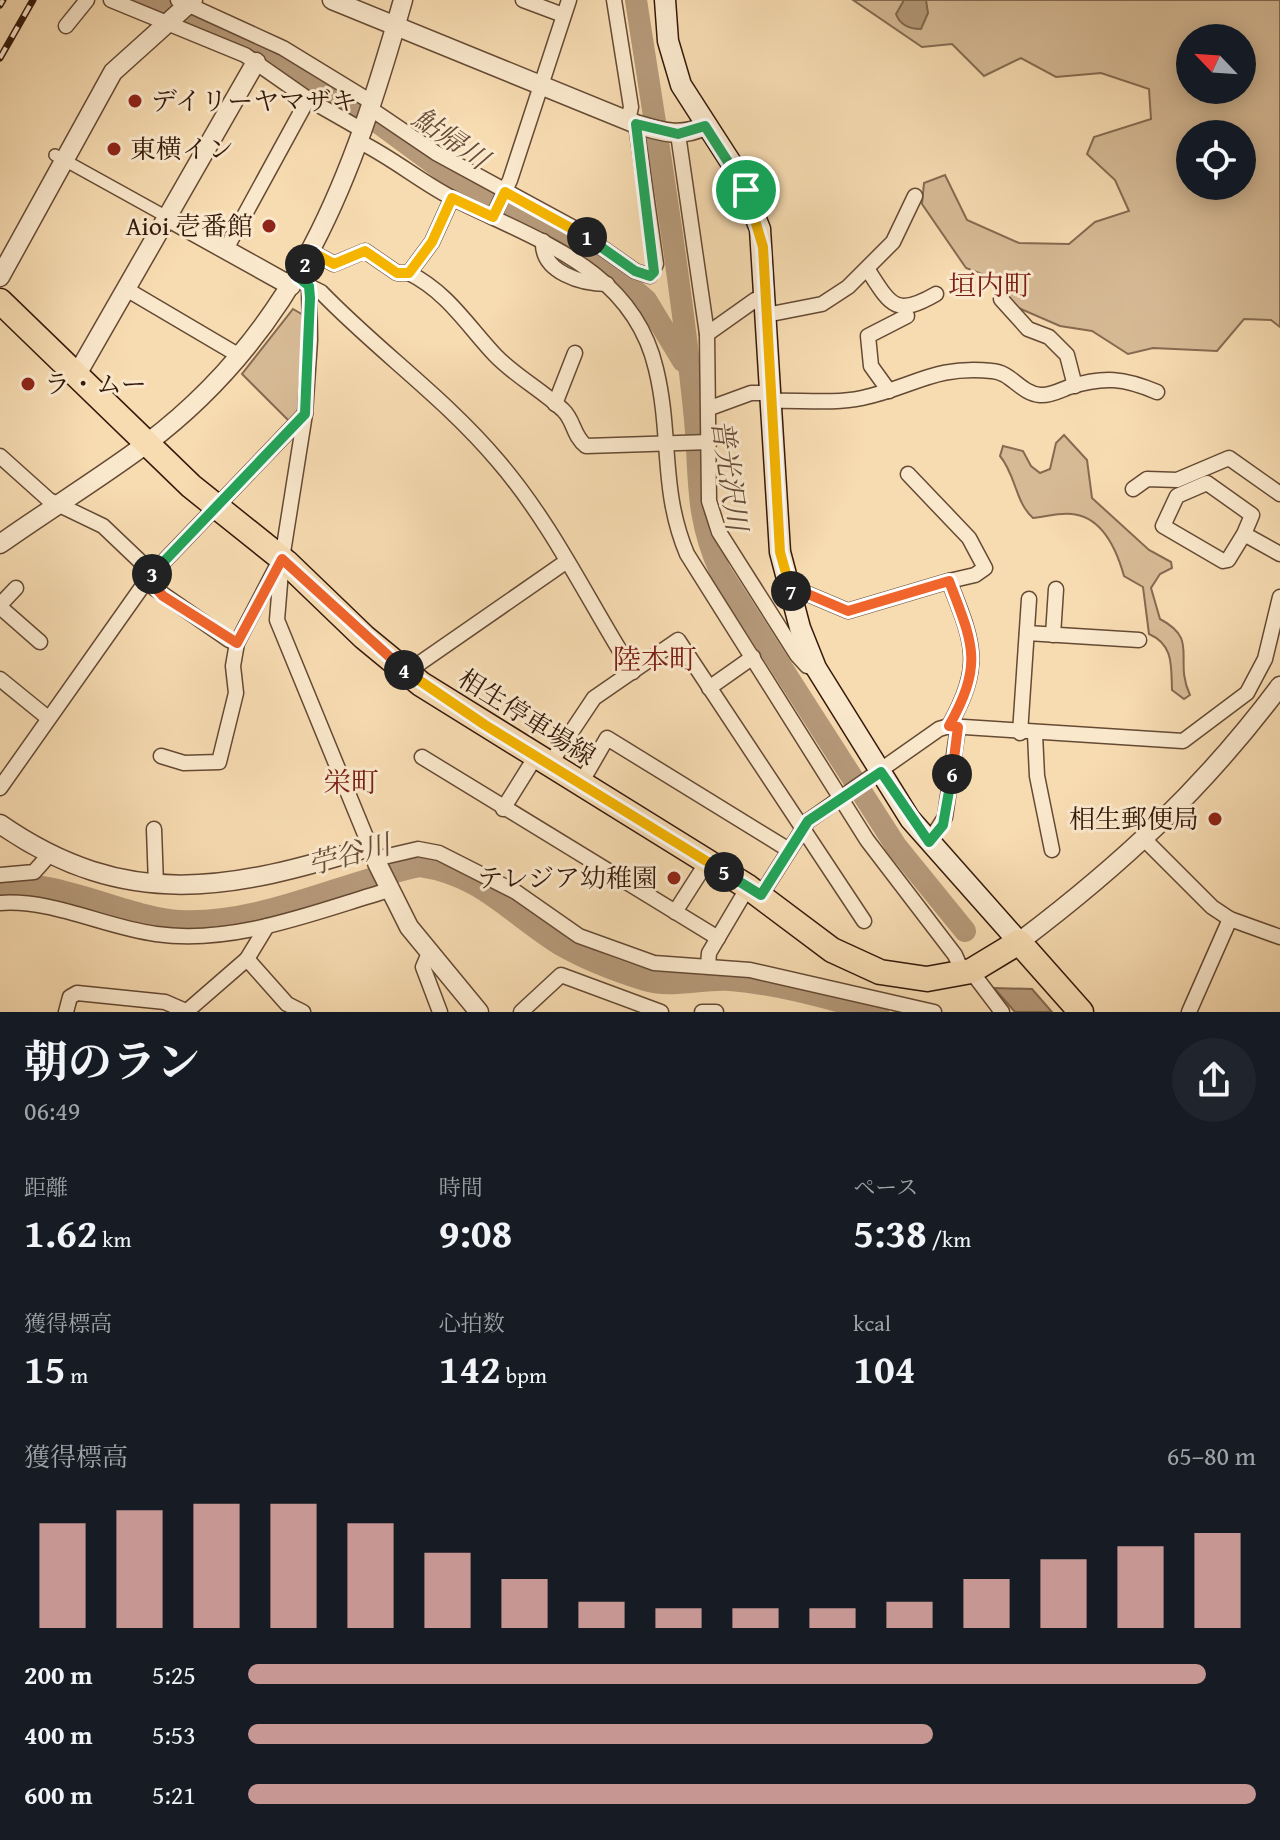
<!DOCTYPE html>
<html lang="ja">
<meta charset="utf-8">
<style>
:root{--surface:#171b24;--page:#20242c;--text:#f1f3f6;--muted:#9ea1a6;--accent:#c59692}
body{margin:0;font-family:"Gentium Book Plus","Noto Serif JP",serif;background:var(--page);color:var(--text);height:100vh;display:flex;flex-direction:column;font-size:30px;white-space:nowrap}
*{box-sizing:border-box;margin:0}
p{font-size:26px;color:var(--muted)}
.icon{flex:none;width:44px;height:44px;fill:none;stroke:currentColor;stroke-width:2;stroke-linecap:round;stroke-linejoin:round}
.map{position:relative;height:1012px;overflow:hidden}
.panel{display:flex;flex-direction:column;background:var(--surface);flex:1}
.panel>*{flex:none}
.needle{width:52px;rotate:295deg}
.buttons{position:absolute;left:1176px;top:24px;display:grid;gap:16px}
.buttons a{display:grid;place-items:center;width:80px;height:80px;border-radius:50%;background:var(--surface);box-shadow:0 4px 20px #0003;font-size:40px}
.pin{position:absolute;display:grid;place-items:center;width:68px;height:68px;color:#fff;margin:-34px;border:4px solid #fff;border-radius:50%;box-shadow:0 2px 8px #0007}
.km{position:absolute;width:40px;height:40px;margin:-20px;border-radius:50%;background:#222;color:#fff;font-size:22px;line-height:40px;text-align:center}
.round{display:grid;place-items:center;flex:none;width:84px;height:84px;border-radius:42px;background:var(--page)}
.overview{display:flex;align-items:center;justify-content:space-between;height:136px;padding:0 24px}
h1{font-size:44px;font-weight:700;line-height:60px}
.figures{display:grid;grid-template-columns:repeat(3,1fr);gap:12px;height:136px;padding:8px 24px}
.figures div{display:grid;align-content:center}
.figures b{font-size:40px;font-weight:700}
.figures small{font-size:22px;font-weight:400}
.figures p{font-size:22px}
.chart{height:224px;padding:16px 24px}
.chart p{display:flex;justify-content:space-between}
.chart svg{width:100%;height:144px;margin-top:8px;stroke:var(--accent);stroke-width:6}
ul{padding:0 24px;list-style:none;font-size:26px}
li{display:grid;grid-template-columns:128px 96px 1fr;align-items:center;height:60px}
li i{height:20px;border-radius:10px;background:var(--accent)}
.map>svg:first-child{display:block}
</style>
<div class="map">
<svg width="1280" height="1012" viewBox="0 0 1280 1012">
<rect width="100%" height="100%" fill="#f7dbb1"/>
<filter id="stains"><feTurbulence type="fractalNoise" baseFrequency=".0025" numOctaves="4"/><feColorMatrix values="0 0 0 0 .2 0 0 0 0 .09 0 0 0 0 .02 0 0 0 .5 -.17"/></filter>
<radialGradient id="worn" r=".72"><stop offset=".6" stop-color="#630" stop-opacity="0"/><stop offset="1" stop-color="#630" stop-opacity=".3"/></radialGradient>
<g fill="#d6ba95" stroke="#856a50" stroke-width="2" fill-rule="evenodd">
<path d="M853,0h427v327l-9,-7 -27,-1 -27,32 -64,-3 -25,6 -36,-23 -32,-5 -46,-20 -24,-29 -24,-9 -44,-64 2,-21 21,-8 22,45 52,23 50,1 26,-22 34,-11 -14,-31 -28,-26 7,-17 57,-18 -2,-30 -48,-16 -45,4 -35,-19 -37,18 -32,-32 -30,3zM1190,38h52v52h-52zM1190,134h52v52h-52z"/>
<path d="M293,309l12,7 -6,93 -9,13 -48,-48z"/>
<path d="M1064,435l23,25 5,38 57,52 22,12 1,6 -12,6 -9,14 9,31c40,21 13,40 30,76l-6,4 -12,-9c-1,-24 2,-45 -23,-56l-6,-47 -19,-11c-7,-25 -21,-59 -52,-62 -12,-2 -27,3 -39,4 -18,-16 -17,-43 -33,-62l3,-10 20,5 8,15 9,7 10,-4 6,-26z"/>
</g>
<g fill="#b59979" stroke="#81664d" stroke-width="2">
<path d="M904,0h22l2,13 -7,16c-12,0 -21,-4 -25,-15z"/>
<path d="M994,988l38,1 20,23h-37z"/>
</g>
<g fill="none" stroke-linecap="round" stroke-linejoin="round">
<g stroke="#b59979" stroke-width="22">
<path d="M145,0l112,46 93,56 107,79 113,63 46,30 30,26 37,61"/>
<path d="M636,0c21,137 44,273 58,410 7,63 -1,100 26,161l176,275 69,85"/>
<path d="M0,887c50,-12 126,31 180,34 82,4 161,-39 240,-55 63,9 90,48 141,79 26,15 55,26 84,35 25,8 58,-2 85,0 50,4 100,19 148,32"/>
</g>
<defs>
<path id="pedestrian" d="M55,155l112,62"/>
<g id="minor">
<path d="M111,0l134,55 63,44 56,32"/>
<path d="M178,0l105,48 90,55"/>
<path d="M523,0l40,15"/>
<path d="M614,0l17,107 -3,13"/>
<path d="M66,26l21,-26"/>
<path d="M371,109l65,44 138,75 61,43 15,5 6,-12 -20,-140"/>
<path d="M678,134l29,200 2,167 10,31 78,123 10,11 9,2"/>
<path d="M360,142c33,16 62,41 94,57 82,41 179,70 202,170 16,66 4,121 31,185l180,286 88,115 8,18"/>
<path d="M493,217l17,-37 59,-180"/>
<path d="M543,241c-2,32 40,43 64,43"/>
<path d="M226,249l82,-150"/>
<path d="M312,252l22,12 31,-13 32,22h12l23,-31 20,-44"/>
<path d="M868,270c23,36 28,47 68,24"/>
<path d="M409,273c38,19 58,52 86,82 20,21 47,35 68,55 11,10 10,26 23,36l124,-4"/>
<path d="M298,277l11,9 1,54 -5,74 -23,145 -5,61 96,234"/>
<path d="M309,286l12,6c57,59 124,106 177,169 55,64 90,140 135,211"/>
<path d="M126,289l112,66"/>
<path d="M1001,299l27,30 21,8 18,18 8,31"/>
<path d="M766,315l56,-11 26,-17 45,-45 22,-46"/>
<path d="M707,334l48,-34 10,-3"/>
<path d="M889,391l-18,-25 -3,-30 39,-20"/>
<path d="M771,401c30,-1 62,3 91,-3 52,-11 72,-33 130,-27 19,1 28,22 48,24 10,1 21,-5 29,-8 35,-11 55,-9 88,5"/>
<path d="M555,404l20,-51"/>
<path d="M710,408l41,-15h19"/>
<path d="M0,456l49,44 54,26 42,40 9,22 75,52 8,3 40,-77"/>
<path d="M908,474l61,64 16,30 -10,7 -26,6"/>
<path d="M1133,489l14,-10 30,1 52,-22 51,36"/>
<path d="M1244,534l8,-19 -45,-32 -30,13 -14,30 60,35 5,-1 16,-26 36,20"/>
<path d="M788,592l8,-3 52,22 101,-30c24,62 35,82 0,145"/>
<path d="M0,605l16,-17"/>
<path d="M0,607l40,35"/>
<path d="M1027,633l112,7"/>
<path d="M1053,635l3,-46"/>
<path d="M407,672l160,-111"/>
<path d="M0,679l48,39"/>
<path d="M709,688l44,-31"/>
<path d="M1020,733l9,-134"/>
<path d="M1035,734l2,42 15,74"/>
<path d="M161,756l23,7 35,-1 17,-69 -3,-27 4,-23"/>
<path d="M422,757l296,181"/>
<path d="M550,764l44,-66 84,-58 186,281"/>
<path d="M581,783l26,-45 182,112"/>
<path d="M0,788l149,-211 156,-163"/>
<path d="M503,809l33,-53"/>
<path d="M154,829l2,56"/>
<path d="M1144,839l68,68 18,12 50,18"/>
<path d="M929,842l16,-25 13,-90"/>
<path d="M375,859l43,-10 21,4 77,39 63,44 75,27 96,7 184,42"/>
<path d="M0,875l34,-3 16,-18"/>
<path d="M761,895l47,-74 131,-92 10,-3 234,15 64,-48 18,-34 15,-62"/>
<path d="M0,903c52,-4 104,24 156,31 79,11 158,-22 233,-44"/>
<path d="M675,912l32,-50"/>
<path d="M429,953l-6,14 17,45"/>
<path d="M247,959l40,45 16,8"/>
<path d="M708,966l1,-13 39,-66"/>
<path d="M971,971l31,41"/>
<path d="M66,1012l4,-15 7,-4 88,9 23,10"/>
<path d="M186,1012l61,-53 20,-33"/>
<path d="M521,1012l40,-37 100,37"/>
<path d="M702,1012h14"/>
<path d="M1189,1012l41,-93"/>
</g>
<g id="tertiary">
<path d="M332,0l304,124c26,8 44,14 69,2"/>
<path d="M167,217l124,69"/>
<path d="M0,277l113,-205 80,-72"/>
<path d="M76,376l180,-314"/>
<path d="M0,544c48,-34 99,-65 146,-100 153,-115 207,-268 257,-444"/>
<path d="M0,824c127,88 231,66 370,23"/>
<path d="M377,863l32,64 70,85"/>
<path d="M1019,942c102,-77 184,-153 261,-256"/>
</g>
<path id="secondary" d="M665,0l3,41 13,44 56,87 23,57 20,323 20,76 16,40 94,151 109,123"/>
<path id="primary" d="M0,301l191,185 95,76 78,75 57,47 327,203 84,63 48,22 47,7 44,-8 48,-29 62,70"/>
</defs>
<use href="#pedestrian" stroke="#654a34" stroke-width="14"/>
<use href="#minor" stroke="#654a34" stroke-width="17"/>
<use href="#tertiary" stroke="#654a34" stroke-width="21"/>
<use href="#secondary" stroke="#34190b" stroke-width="23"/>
<use href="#primary" stroke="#34190b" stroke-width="27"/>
<use href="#pedestrian" stroke="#fae8cc" stroke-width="11"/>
<use href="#minor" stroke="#fae8cc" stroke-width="14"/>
<use href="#tertiary" stroke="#fae8cc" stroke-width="18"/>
<use href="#secondary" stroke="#fae8cc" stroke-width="20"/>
<use href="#primary" stroke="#f7dbb1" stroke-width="24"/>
<defs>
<g id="rail">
<path d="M0,5l3,-5"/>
<path d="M0,58l33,-58"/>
</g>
</defs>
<use href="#rail" stroke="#34190b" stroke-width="7"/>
<use href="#rail" stroke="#fae8cc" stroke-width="4" stroke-dasharray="12" stroke-linecap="butt"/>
</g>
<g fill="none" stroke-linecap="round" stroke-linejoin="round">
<defs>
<path id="split-1" d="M587,237l48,34 15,5 4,-4 -18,-148 42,10 27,-8 41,64"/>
<path id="split-2" d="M305,264l7,-12 22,12 31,-13 32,22h12l23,-31 20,-44 41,19 12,-25 82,45"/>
<path id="split-3" d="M152,574l153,-160 5,-116 -1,-12 -11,-9 7,-13"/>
<path id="split-4" d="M152,574l-2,8 13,14 74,47 45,-84 122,111"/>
<path id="split-5" d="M404,670l81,55 239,147"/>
<path id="split-6" d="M724,872l37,23 47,-74 73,-49 48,70 14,-17 9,-51"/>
<path id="split-7" d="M791,591l5,-2 52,22 101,-30c24,63 35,82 0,145l9,1 -6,47"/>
<path id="split-8" d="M746,190l17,57 17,305 11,39"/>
</defs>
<use href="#split-1" stroke="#fff" stroke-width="16"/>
<use href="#split-2" stroke="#fff" stroke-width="16"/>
<use href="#split-3" stroke="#fff" stroke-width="16"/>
<use href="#split-4" stroke="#fff" stroke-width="16"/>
<use href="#split-5" stroke="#fff" stroke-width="16"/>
<use href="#split-6" stroke="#fff" stroke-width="16"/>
<use href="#split-7" stroke="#fff" stroke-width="16"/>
<use href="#split-8" stroke="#fff" stroke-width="16"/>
<use href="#split-1" stroke="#22a559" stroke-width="10"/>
<use href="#split-2" stroke="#f5b400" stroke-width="10"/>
<use href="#split-3" stroke="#22a559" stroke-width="10"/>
<use href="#split-4" stroke="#f0652b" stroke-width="10"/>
<use href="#split-5" stroke="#f5b400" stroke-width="10"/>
<use href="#split-6" stroke="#22a559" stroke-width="10"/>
<use href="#split-7" stroke="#f0652b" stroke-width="10"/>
<use href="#split-8" stroke="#f5b400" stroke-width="10"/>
</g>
<g fill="#8f2418" stroke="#fae8cc" stroke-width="3">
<circle cx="135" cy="101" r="8"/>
<circle cx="114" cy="149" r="8"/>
<circle cx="269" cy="226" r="8"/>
<circle cx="28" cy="384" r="8"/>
<circle cx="1215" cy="819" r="8"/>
<circle cx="674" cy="878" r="8"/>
</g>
<g text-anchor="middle" stroke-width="6" stroke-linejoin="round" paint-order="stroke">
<g font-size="26" fill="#34190b" stroke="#fae8cc" text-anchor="start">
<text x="151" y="110">デイリーヤマザキ</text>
<text x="130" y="158">東横イン</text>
<text x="253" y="235" text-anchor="end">Aioi 壱番館</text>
<text x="44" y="393">ラ・ムー</text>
<text x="1199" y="828" text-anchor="end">相生郵便局</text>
<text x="658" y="887" text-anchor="end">テレジア幼稚園</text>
</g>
<g font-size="26" fill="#34190b" stroke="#fae8cc">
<text transform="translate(527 717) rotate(32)" y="9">相生停車場線</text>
</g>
<g font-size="28" font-style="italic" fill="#684c37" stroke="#fae8cc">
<text transform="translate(451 138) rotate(35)" y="10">鮎帰川</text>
<text transform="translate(730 475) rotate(82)" y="10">普光沢川</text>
<text transform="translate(349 854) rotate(-15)" y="10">苧谷川</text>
</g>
<g font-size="28" fill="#7a1f14" stroke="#fae8cc">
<text x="990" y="295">垣内町</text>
<text x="655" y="669">陸本町</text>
<text x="351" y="792">栄町</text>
</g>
</g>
<rect width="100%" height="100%" filter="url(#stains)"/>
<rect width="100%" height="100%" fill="url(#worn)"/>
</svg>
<div class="buttons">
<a><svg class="needle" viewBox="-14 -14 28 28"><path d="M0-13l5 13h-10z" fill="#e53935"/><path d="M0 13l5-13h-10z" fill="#9ea1a6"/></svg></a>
<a><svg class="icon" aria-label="locate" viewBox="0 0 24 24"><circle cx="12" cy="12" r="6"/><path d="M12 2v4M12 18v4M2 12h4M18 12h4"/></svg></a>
</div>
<div class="pin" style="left:746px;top:190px;background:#1e9e55"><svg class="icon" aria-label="arrive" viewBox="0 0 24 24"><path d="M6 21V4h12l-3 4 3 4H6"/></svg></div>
<b class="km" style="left:587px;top:237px">1</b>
<b class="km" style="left:305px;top:264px">2</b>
<b class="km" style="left:152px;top:574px">3</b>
<b class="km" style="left:404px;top:670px">4</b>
<b class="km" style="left:724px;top:872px">5</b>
<b class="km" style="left:952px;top:774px">6</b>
<b class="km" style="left:791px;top:591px">7</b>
</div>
<section class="panel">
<div class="overview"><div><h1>朝のラン</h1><p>06:49</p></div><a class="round"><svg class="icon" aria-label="share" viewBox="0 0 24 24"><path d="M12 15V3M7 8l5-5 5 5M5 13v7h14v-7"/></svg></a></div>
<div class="figures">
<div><p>距離</p><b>1.62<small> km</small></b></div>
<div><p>時間</p><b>9:08</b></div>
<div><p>ペース</p><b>5:38<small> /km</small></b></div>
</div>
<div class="figures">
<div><p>獲得標高</p><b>15<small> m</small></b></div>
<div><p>心拍数</p><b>142<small> bpm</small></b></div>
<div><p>kcal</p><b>104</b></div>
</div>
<div class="chart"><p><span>獲得標高</span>65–80 m</p>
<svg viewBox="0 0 160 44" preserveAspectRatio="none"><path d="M5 44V12M15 44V8M25 44V6M35 44V6M45 44V12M55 44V21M65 44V29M75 44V36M85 44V38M95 44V38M105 44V38M115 44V36M125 44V29M135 44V23M145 44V19M155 44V15"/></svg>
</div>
<ul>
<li><b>200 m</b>5:25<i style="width:95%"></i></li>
<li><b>400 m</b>5:53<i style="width:68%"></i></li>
<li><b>600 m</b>5:21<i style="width:100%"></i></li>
</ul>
</section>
